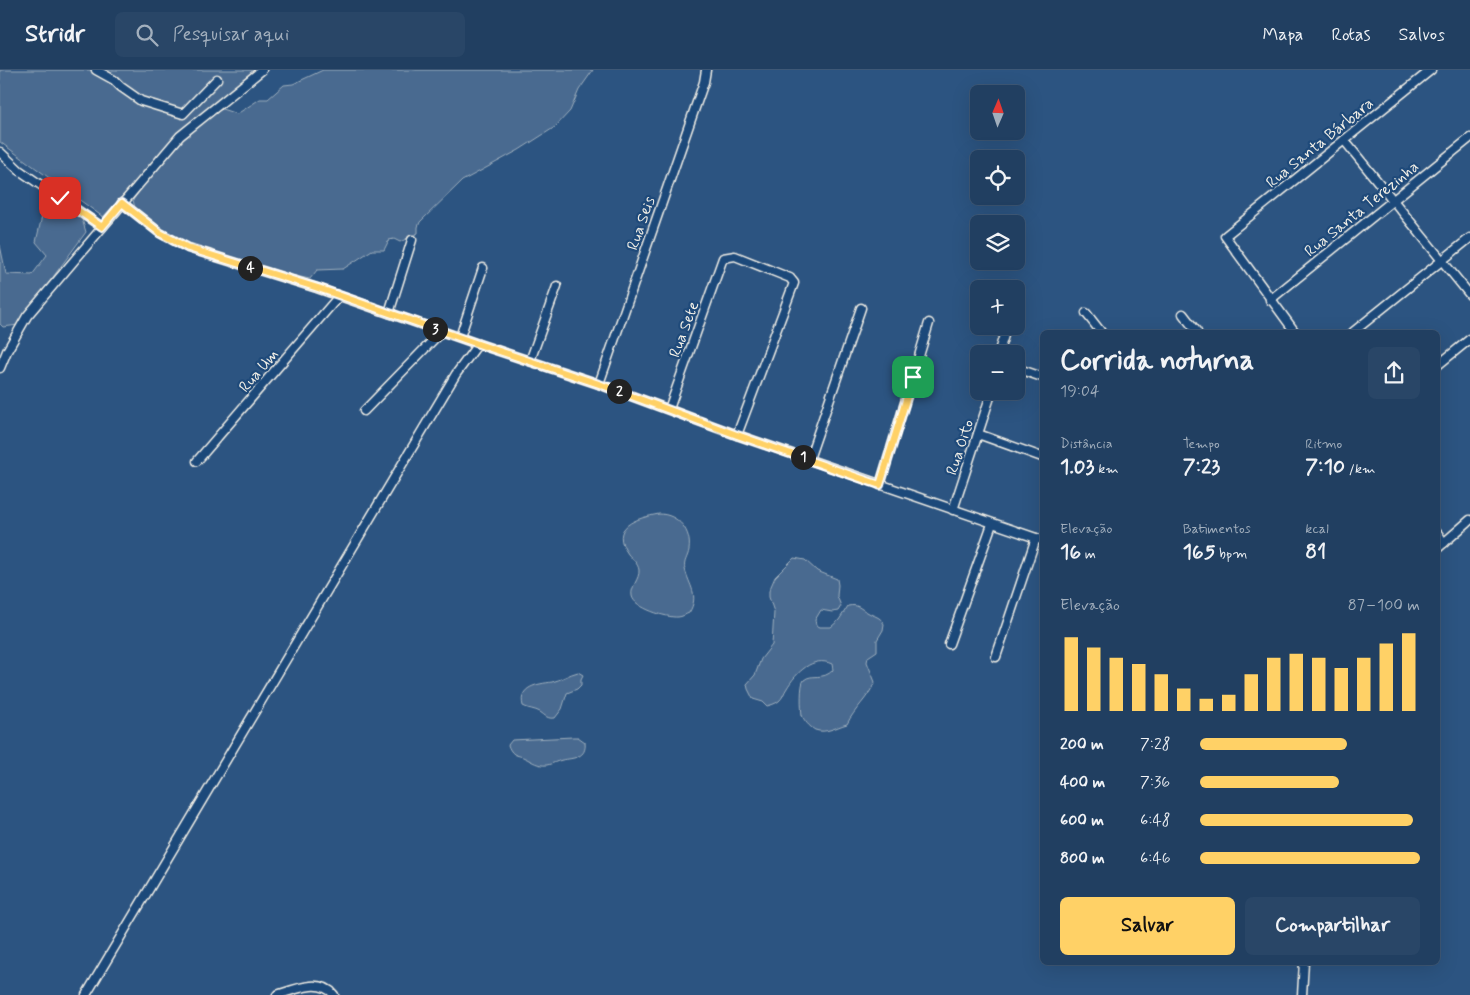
<!DOCTYPE html>
<html lang="pt">
<meta charset="utf-8">
<style>
:root{--surface:#213f61;--page:#294667;--text:#f1f3f6;--muted:#a2afbd;--line:#3e5876;--accent:#ffd166}
body{margin:0;font-family:Mynerve,sans-serif;background:var(--page);color:var(--text);height:100vh;display:flex;flex-direction:column;font-size:19px;white-space:nowrap}
*{box-sizing:border-box;margin:0}
p{font-size:16px;color:var(--muted)}
.icon{flex:none;width:28px;height:28px;fill:none;stroke:currentColor;stroke-width:2;stroke-linecap:round;stroke-linejoin:round}
.map{position:relative;flex:1;overflow:hidden}
.side{position:absolute;left:1040px;top:260px;width:400px;height:635px;display:flex;flex-direction:column;background:var(--surface);border-radius:8px;box-shadow:0 5px 20px #0002,0 0 0 1px var(--line)}
.side>*{flex:none}
.needle{width:32px;rotate:2deg}
.tools{position:absolute;left:970px;top:15px;display:grid;gap:10px}
.tools a{display:grid;place-items:center;width:55px;height:55px;border-radius:8px;background:var(--surface);box-shadow:0 5px 20px #0002,0 0 0 1px var(--line);font-size:25px}
.pin{position:absolute;display:grid;place-items:center;width:42px;height:42px;color:#fff;margin:-21px;border-radius:10px;box-shadow:0 2px 8px #0006}
.km{position:absolute;width:25px;height:25px;margin:-12px;border-radius:50%;background:#222;color:#fff;font-size:14px;line-height:25px;text-align:center}
.round{display:grid;place-items:center;flex:none;width:52px;height:52px;border-radius:8px;background:var(--page)}
.overview{display:flex;align-items:center;justify-content:space-between;height:85px;padding:0 20px}
h1{font-size:28px;font-weight:800;line-height:38px}
.metrics{display:grid;grid-template-columns:repeat(3,1fr);gap:8px;height:85px;padding:5px 20px}
.metrics div{display:grid;align-content:center}
.metrics b{font-size:21px;font-weight:800}
.metrics small{font-size:14px;font-weight:400}
.metrics p{font-size:14px}
.chart{height:140px;padding:10px 20px}
.chart p{display:flex;justify-content:space-between}
.chart svg{width:100%;height:90px;margin-top:5px;stroke:var(--accent);stroke-width:6}
.cta{display:flex;gap:10px;margin-top:auto;padding:10px 20px}
.cta a{flex:1;height:58px;border-radius:8px;background:var(--accent);color:#111;font-size:20px;font-weight:800;line-height:58px;text-align:center}
.cta a+a{background:var(--page);color:var(--text)}
ul{padding:0 20px;list-style:none;font-size:16px}
li{display:grid;grid-template-columns:80px 60px 1fr;align-items:center;height:38px}
li i{height:12px;border-radius:6px;background:var(--accent)}
header{display:flex;align-items:center;gap:30px;box-sizing:border-box;height:70px;padding:0 25px;background:var(--surface);border-bottom:1px solid var(--line)}
header strong{font-size:24px}
nav{display:flex;gap:28px;margin-inline-start:auto;font-size:18px}
.search{width:350px;height:45px;background:var(--page);display:flex;align-items:center;gap:12px;box-sizing:border-box;padding:0 18px;border-radius:8px;color:var(--muted);font-size:19px}
.map>svg:first-child{display:block}
</style>
<header>
<strong>Stridr</strong>
<div class="search"><svg class="icon" aria-label="search" viewBox="0 0 24 24"><circle cx="10" cy="10" r="6"/><path d="M15 15l6 6"/></svg>Pesquisar aqui</div>
<nav><a>Mapa</a><a>Rotas</a><a>Salvos</a></nav>
</header>
<div class="map">
<svg width="1470" height="925" viewBox="0 0 1470 925">
<rect width="100%" height="100%" fill="#2c5481"/>
<filter id="ink" filterUnits="userSpaceOnUse"><feTurbulence type="fractalNoise" baseFrequency=".02" numOctaves="2"/><feDisplacementMap in="SourceGraphic" scale="10" xChannelSelector="R" yChannelSelector="G"/><feConvolveMatrix kernelMatrix="1 2 1 2 8 2 1 2 1" color-interpolation-filters="sRGB"/></filter>
<g filter="url(#ink)">
<g fill="#496b90" stroke="#9eaebc">
<path d="M0,0h262l-83,64 -76,83 -103,-75z"/>
<path d="M323,0h270l-14,20 -9,21 -15,16 -36,23 -57,31 -42,41 -2,5v6l-18,9 -6,-3 -5,1 -5,10h-12l-29,19 -26,1 -7,9 -33,-7 -99,-32 -27,-15 -15,-13 -3,-12c25,-35 52,-68 89,-91l15,5 23,-15h8l16,-14 9,-1z"/>
<path d="M55,129l26,17 5,16 -68,93 -15,2 -3,-3v-79l6,29 26,1 15,-20 -11,-13 6,-26z"/>
<path d="M659,444c19,0 33,17 30,36 -1,7 -6,12 -4,19 4,17 15,26 4,44 -3,1 -7,4 -11,4 -11,1 -44,-9 -46,-21 -2,-9 8,-17 7,-26 -1,-7 -7,-11 -11,-16 -20,-28 9,-36 31,-40z"/>
<path d="M794,488l11,2 12,11 20,8 1,6 -1,11 4,10 -3,5 -6,1 -11,-2 -6,10 1,5 4,2h11l8,-7 9,-14c10,-2 11,2 19,6 8,5 13,4 17,12l-1,6 -6,10v11l-9,6 -1,5 8,20c-8,18 -20,26 -28,42 -11,3 -21,10 -32,6 -5,-3 -11,-9 -13,-15 -1,-6 -2,-31 2,-35 8,-7 19,1 29,-10l-1,-6c-19,-9 -36,9 -45,24 -3,4 -4,10 -8,13 -4,3 -8,4 -12,5l-4,-4 -10,-3 -5,-10 -1,-5 8,-9 6,-16 11,-14 2,-33 -5,-15v-6l6,-14z"/>
<path d="M578,602l5,3 -2,4v6l-4,4 -10,4 -5,16 -7,9c-8,1 -9,-2 -15,-6 -5,-3 -12,-3 -17,-6 -5,-20 15,-22 29,-24 9,-2 17,-8 26,-10z"/>
<path d="M573,667h5l7,5c2,16 -11,16 -23,18 -5,1 -10,4 -15,5 -9,1 -14,-3 -22,-7 -3,-2 -8,-2 -11,-4 -3,-2 -5,-6 -6,-9l4,-5z"/>
</g>
<g fill="none" stroke-linecap="round" stroke-linejoin="round">
<defs>
<g id="minor">
<path d="M96,0l18,10 7,7 20,14 42,13 34,-35"/>
<path d="M1344,70l126,155"/>
<path d="M0,82l19,18 83,57"/>
<path d="M122,133l38,30 28,15 129,40 161,56 121,40 138,51 305,105"/>
<path d="M1270,230l200,-162"/>
<path d="M389,243l23,-73"/>
<path d="M1086,243l15,19"/>
<path d="M1183,244l14,18"/>
<path d="M1295,262l-70,-96 206,-166"/>
<path d="M1353,262l117,-94"/>
<path d="M460,267l23,-69"/>
<path d="M998,284l9,-28"/>
<path d="M530,291l27,-75"/>
<path d="M1438,295l32,-26"/>
<path d="M0,298l7,-17 20,-35 153,-180 82,-66"/>
<path d="M1016,298l26,9"/>
<path d="M599,314l105,-302 2,-12"/>
<path d="M669,339l54,-151 12,-2 55,22 4,5 -57,152"/>
<path d="M364,341l78,-80"/>
<path d="M978,364l64,23"/>
<path d="M809,389l52,-151"/>
<path d="M197,391l142,-165"/>
<path d="M880,415l49,-162"/>
<path d="M953,440l39,-119"/>
<path d="M1438,464l6,9"/>
<path d="M1438,478l32,-28"/>
<path d="M949,574l43,-120"/>
<path d="M996,587l40,-119"/>
<path d="M86,925l370,-621 22,-30"/>
<path d="M277,925c16,-5 44,-18 57,0"/>
<path d="M1302,925l2,-33"/>
</g>
</defs>
<use href="#minor" stroke="#f4f1e8" stroke-width="11"/>
<use href="#minor" stroke="#1f4a7a" stroke-width="8"/>
</g>
</g>
<g fill="none" stroke-linecap="round" stroke-linejoin="round" filter="url(#ink)">
<defs>
<path id="route" d="M60,128l42,29 20,-24 38,30 28,15 130,40 160,56 121,40 138,51 143,50 33,-108"/>
</defs>
<use href="#route" stroke="#fff" stroke-width="10"/>
<use href="#route" stroke="#ffd166" stroke-width="6"/>
</g>
<g text-anchor="middle" stroke-width="4.5" stroke-linejoin="round" paint-order="stroke">
<g font-size="16" fill="#f4f1e8" stroke="#1f4a7a">
<text transform="translate(1319 72) rotate(-39)" y="6">Rua Santa Bárbara</text>
<text transform="translate(1361 138) rotate(-39)" y="6">Rua Santa Terezinha</text>
<text transform="translate(640 153) rotate(-71)" y="6">Rua Seis</text>
<text transform="translate(683 259) rotate(-70)" y="6">Rua Sete</text>
<text transform="translate(258 300) rotate(-49)" y="6">Rua Um</text>
<text transform="translate(959 377) rotate(-72)" y="6">Rua Oito</text>
</g>
</g>
</svg>
<div class="tools">
<a><svg class="needle" viewBox="-14 -14 28 28"><path d="M0-13l5 13h-10z" fill="#e53935"/><path d="M0 13l5-13h-10z" fill="#a2afbd"/></svg></a>
<a><svg class="icon" aria-label="locate" viewBox="0 0 24 24"><circle cx="12" cy="12" r="6"/><path d="M12 2v4M12 18v4M2 12h4M18 12h4"/></svg></a>
<a><svg class="icon" aria-label="layers" viewBox="0 0 24 24"><path d="M12 4l9 5-9 5-9-5zM3 14l9 5 9-5"/></svg></a>
<a>+</a>
<a>−</a>
</div>
<div class="pin" style="left:913px;top:307px;background:#1e9e55"><svg class="icon" aria-label="arrive" viewBox="0 0 24 24"><path d="M6 21V4h12l-3 4 3 4H6"/></svg></div>
<div class="pin" style="left:60px;top:128px;background:#d93025"><svg class="icon" aria-label="check" viewBox="0 0 24 24"><path d="M5 12l5 5 9-10"/></svg></div>
<b class="km" style="left:803px;top:387px">1</b>
<b class="km" style="left:619px;top:321px">2</b>
<b class="km" style="left:435px;top:259px">3</b>
<b class="km" style="left:250px;top:198px">4</b>
<section class="side">
<div class="overview"><div><h1>Corrida noturna</h1><p>19:04</p></div><a class="round"><svg class="icon" aria-label="share" viewBox="0 0 24 24"><path d="M12 15V3M7 8l5-5 5 5M5 13v7h14v-7"/></svg></a></div>
<div class="metrics">
<div><p>Distância</p><b>1.03<small> km</small></b></div>
<div><p>Tempo</p><b>7:23</b></div>
<div><p>Ritmo</p><b>7:10<small> /km</small></b></div>
</div>
<div class="metrics">
<div><p>Elevação</p><b>16<small> m</small></b></div>
<div><p>Batimentos</p><b>165<small> bpm</small></b></div>
<div><p>kcal</p><b>81</b></div>
</div>
<div class="chart"><p><span>Elevação</span>87–100 m</p>
<svg viewBox="0 0 160 44" preserveAspectRatio="none"><path d="M5 44V8M15 44V13M25 44V18M35 44V21M45 44V26M55 44V33M65 44V38M75 44V36M85 44V26M95 44V18M105 44V16M115 44V18M125 44V23M135 44V18M145 44V11M155 44V6"/></svg>
</div>
<ul>
<li><b>200 m</b>7:28<i style="width:67%"></i></li>
<li><b>400 m</b>7:36<i style="width:63%"></i></li>
<li><b>600 m</b>6:48<i style="width:97%"></i></li>
<li><b>800 m</b>6:46<i style="width:100%"></i></li>
</ul>
<div class="cta"><a>Salvar</a><a>Compartilhar</a></div>
</section>
</div>
